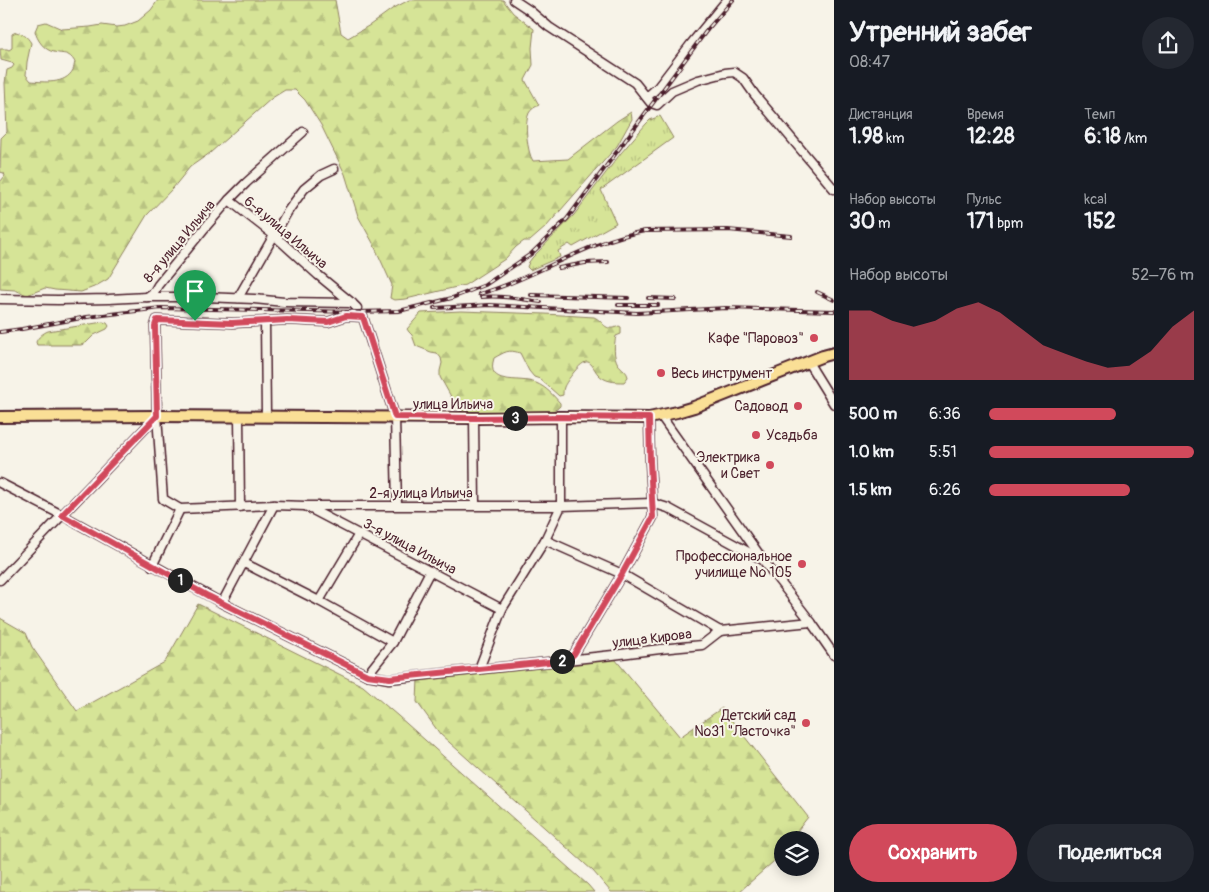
<!DOCTYPE html>
<html lang="ru">
<meta charset="utf-8">
<style>
:root{--surface:#171b24;--page:#242831;--text:#f1f3f6;--muted:#9ea1a6;--accent:#d1495b}
body{margin:0;font-family:Pangolin,sans-serif;background:var(--page);color:var(--text);height:100vh;display:flex;flex-direction:column;font-size:19px;white-space:nowrap}
*{box-sizing:border-box;margin:0}
p{font-size:16px;color:var(--muted)}
.icon{flex:none;width:28px;height:28px;fill:none;stroke:currentColor;stroke-width:2;stroke-linecap:round;stroke-linejoin:round}
.map{position:relative;flex:1;overflow:hidden}
.details{display:flex;flex-direction:column;background:var(--surface);width:375px}
.details>*{flex:none}
.fabs{position:absolute;left:774px;top:831px;display:grid;gap:10px}
.fabs a{display:grid;place-items:center;width:45px;height:45px;border-radius:50%;background:var(--surface);box-shadow:0 2px 12px #0003;font-size:25px}
.pin{position:absolute;display:grid;place-items:center;width:42px;height:42px;color:#fff;margin:-51px -21px;border-radius:50% 50% 50% 0;rotate:-45deg;box-shadow:0 0 5px #0007}
.pin .icon{rotate:45deg}
.km{position:absolute;width:25px;height:25px;margin:-12px;border-radius:50%;background:#222;color:#fff;font-size:14px;line-height:25px;text-align:center}
.round{display:grid;place-items:center;flex:none;width:52px;height:52px;border-radius:26px;background:var(--page)}
.head{display:flex;align-items:center;justify-content:space-between;height:85px;padding:0 15px}
h1{font-size:28px;font-weight:700;line-height:38px}
.metrics{display:grid;grid-template-columns:repeat(3,1fr);gap:8px;height:85px;padding:5px 15px}
.metrics div{display:grid;align-content:center}
.metrics b{font-size:21px;font-weight:700}
.metrics small{font-size:14px;font-weight:400}
.metrics p{font-size:14px}
.chart{height:140px;padding:10px 15px}
.chart p{display:flex;justify-content:space-between}
.chart svg{width:100%;height:90px;margin-top:5px;fill:var(--accent);opacity:.7}
.primary-button{display:flex;gap:10px;margin-top:auto;padding:10px 15px}
.primary-button a{flex:1;height:58px;border-radius:30px;background:var(--accent);color:#fff;font-size:20px;font-weight:700;line-height:58px;text-align:center}
.primary-button a+a{background:var(--page);color:var(--text)}
ul{padding:0 15px;list-style:none;font-size:16px}
li{display:grid;grid-template-columns:80px 60px 1fr;align-items:center;height:38px}
li i{height:12px;border-radius:6px;background:var(--accent)}
main{display:flex;flex:1;min-height:0}
.map>svg:first-child{display:block}
</style>
<main>
<div class="map">
<svg width="834" height="892" viewBox="0 0 834 892">
<defs>
<pattern id="grass-tufts" width="24" height="20" patternUnits="userSpaceOnUse" patternTransform="scale(1.25)"><rect width="24" height="20" fill="#d6e497"/><path d="M3 7l-1-3M5 7V3M7 7l1-3M15 17l-1-3M17 17v-4M19 17l1-3" fill="none" stroke="#b9c382"/></pattern>
<pattern id="forest-firs" width="22" height="20" patternUnits="userSpaceOnUse" patternTransform="scale(1.25)"><rect width="22" height="20" fill="#d6e497"/><path d="M5 1l3.5 6h-7zM16 11l3.5 6h-7z" fill="#b9c382"/></pattern>
</defs>
<rect width="100%" height="100%" fill="#f7f3e8"/>
<filter id="ink" filterUnits="userSpaceOnUse"><feTurbulence type="fractalNoise" baseFrequency=".02" numOctaves="2"/><feDisplacementMap in="SourceGraphic" scale="10" xChannelSelector="R" yChannelSelector="G"/><feConvolveMatrix kernelMatrix="1 2 1 2 8 2 1 2 1" color-interpolation-filters="sRGB"/></filter>
<g filter="url(#ink)">
<path fill="url(#grass-tufts)" stroke="#908261" d="M660,116l13,22 -72,52 15,33 -43,24 -4,-3 -11,7 2,6 -30,13 -3,-3 2,-5 3,-4 42,-43 47,-62 25,-29 4,-4z"/>
<g fill="url(#forest-firs)" stroke="#908261">
<path d="M158,0h177l6,33 7,5 22,-13 22,-16 17,-9h94l10,13 21,16 -2,19 1,17 -8,15 14,25c-4,2 -8,4 -10,8 -5,9 -2,39 4,48l35,-2 49,-38 14,-9 1,7 -15,27 -71,81 -16,14h-6l-8,6 -11,12 -40,26 -59,14 -12,1 -4,-2 2,-13 -19,-42 -15,-27 -13,-42 -24,-49 -16,-25 -10,-10h-10l-13,8 -62,55 -20,14 -17,21 -26,27 -39,64 -14,8 -13,5 -26,-2 -10,-2 -18,7 -12,-5 -15,-1v-107l5,-6 -1,-3 -4,-1 1,-34 6,-6 -2,-49 2,-13 5,-2 2,-3 -2,-2 -11,-3 -1,-11h7l2,1 3,-2v-14l4,-2c7,2 11,4 15,11l-4,19 -1,13 5,6c13,1 34,4 42,-11 1,-2 1,-5 2,-8 -7,-11 -11,-7 -21,-10 -10,-2 -17,-12 -19,-21l3,-7 8,-2 16,7 28,-2 12,-2 15,2 8,-1 13,-5 13,-11z"/>
<path d="M461,311l84,3 49,3c10,4 10,16 25,9l2,1v7l-5,2c-2,9 -3,20 2,28 4,5 9,7 10,13l-4,5c-9,0 -19,0 -26,-8 -3,-3 -6,-11 -10,-12 -7,-2 -22,20 -24,25 -1,3 -1,6 -1,8l-4,1 -19,-17 -6,-2 -5,-6 -9,-18c-12,-4 -15,-1 -26,5 -9,29 25,18 42,25 10,4 17,12 24,20v3c-4,5 -9,5 -16,6l-74,2 -12,-5 -18,-32v-6l2,-8 -1,-5 -4,-5 -6,-1 -15,-6 -4,-11 -3,-3 -2,-3 14,-16z"/>
<path d="M103,322l4,1 2,3 -2,3 -13,6 -8,8 -5,2h-44l-1,-3c2,-5 7,-9 12,-11z"/>
<path d="M198,604l165,82 35,30 190,169 6,7h-594v-274l26,15 6,14 45,64 88,-49z"/>
<path d="M615,659l65,78 42,-29 86,109 -18,23h-8v10l-9,12 -34,30h-128l-18,-21 -153,-137 -23,-32 1,-23z"/>
</g>
<g fill="none" stroke-linecap="round" stroke-linejoin="round">
<defs>
<g id="minor">
<path d="M514,0l15,10 20,17 86,56 16,20 6,2 15,-14 26,-11 27,-7 9,-1 9,6 12,17 79,94"/>
<path d="M647,97l11,-10 33,-43 36,-44"/>
<path d="M303,132l-57,51 -17,17 46,36 43,39 34,28 5,5"/>
<path d="M147,297l7,-5 4,-7 45,-55 26,-30"/>
<path d="M238,298l50,-87 16,-22 17,-14 13,-6"/>
<path d="M0,299l58,1 51,-1 38,-2h57l50,2 30,3 68,1"/>
<path d="M265,321l1,95"/>
<path d="M808,362l26,42"/>
<path d="M239,416l1,91"/>
<path d="M661,416l100,141"/>
<path d="M474,418l1,87"/>
<path d="M0,483l62,32 160,88 145,72 22,4 132,-14 92,-10 47,-6 42,-4 18,-14"/>
<path d="M397,506l-2,-89 -32,-100 -17,-1 -18,6 -41,-2 -54,3 -76,-3 -2,6 2,90 6,83 17,10 94,-4 31,1h256l91,-3 16,5 95,52 48,62 23,33"/>
<path d="M307,507l195,102"/>
<path d="M545,540l77,34 98,57 91,-9"/>
<path d="M244,563l75,38 74,41"/>
<path d="M152,566l28,-57"/>
<path d="M0,580l157,-164"/>
<path d="M319,601l40,-67"/>
<path d="M222,603l52,-98"/>
<path d="M568,660l6,-6 48,-80 31,-57 -3,-55 -1,-44"/>
<path d="M479,669l23,-60 43,-69 16,-34v-89"/>
<path d="M367,675l26,-33 37,-71"/>
</g>
<path id="major" d="M0,417l157,-1 317,2 87,-1 88,1 28,-6 17,-5 129,-51 11,-3"/>
</defs>
<use href="#minor" stroke="#4a1f2b" stroke-width="11"/>
<use href="#major" stroke="#4a1f2b" stroke-width="14"/>
<use href="#minor" stroke="#f7f3e8" stroke-width="8"/>
<use href="#major" stroke="#fadf96" stroke-width="10"/>
<defs>
<g id="rail">
<path d="M559,268l26,-5 23,-1"/>
<path d="M817,292l17,8"/>
<path d="M479,294c57,-16 107,-53 166,-63l83,-1 63,6"/>
<path d="M531,295l97,3"/>
<path d="M481,297c20,-2 40,2 60,5"/>
<path d="M648,298l27,1"/>
<path d="M618,305h40"/>
<path d="M434,308l56,-3 147,8 89,-5 108,3"/>
<path d="M0,332l22,-3 65,-12 74,-9 196,4 42,-1 53,-13 33,-13 46,-31 36,-35 140,-189 26,-30"/>
</g>
</defs>
<use href="#rail" stroke="#4a1f2b" stroke-width="4"/>
<use href="#rail" stroke="#f7f3e8" stroke-width="2" stroke-dasharray="5.5" stroke-linecap="butt"/>
</g>
</g>
<g fill="none" stroke-linecap="round" stroke-linejoin="round" filter="url(#ink)">
<defs>
<path id="route" d="M346,316l17,1 32,100 79,1 87,-1 88,1 1,44 3,55 -31,57 -48,80 -6,6 -178,18 -23,-3 -159,-79 -146,-81 95,-99 -2,-90 2,-6 75,3 55,-3 41,2z"/>
</defs>
<use href="#route" stroke="#fff" stroke-width="10"/>
<use href="#route" stroke="#d1495b" stroke-width="6"/>
</g>
<g fill="#d1495b" stroke="#f7f3e8" stroke-width="2">
<circle cx="814" cy="338" r="5"/>
<circle cx="661" cy="373" r="5"/>
<circle cx="798" cy="406" r="5"/>
<circle cx="756" cy="435" r="5"/>
<circle cx="770" cy="465" r="5"/>
<circle cx="802" cy="564" r="5"/>
<circle cx="806" cy="723" r="5"/>
</g>
<g text-anchor="middle" stroke-width="4" stroke-linejoin="round" paint-order="stroke">
<g font-size="14" fill="#4a1f2b" stroke="#f7f3e8">
<text transform="translate(286 232) rotate(40)" y="5">6-я улица Ильича</text>
<text transform="translate(179 241) rotate(-50)" y="5">8-я улица Ильича</text>
<text x="453" y="409">улица Ильича</text>
<text x="421" y="498">2-я улица Ильича</text>
<text transform="translate(410 546) rotate(28)" y="5">3-я улица Ильича</text>
<text transform="translate(652 638) rotate(-7)" y="5">улица Кирова</text>
</g>
<g font-size="14" fill="#4a1f2b" stroke="#f7f3e8" text-anchor="end">
<text x="804" y="343">Кафе "Паровоз"</text>
<text x="671" y="378" text-anchor="start">Весь инструмент</text>
<text x="788" y="411">Садовод</text>
<text x="766" y="440" text-anchor="start">Усадьба</text>
<text x="760" y="462">Электрика<tspan x="760" dy="16">и Свет</tspan></text>
<text x="792" y="561">Профессиональное<tspan x="792" dy="16">училище № 105</tspan></text>
<text x="796" y="720">Детский сад<tspan x="796" dy="16">№31 "Ласточка"</tspan></text>
</g>
</g>
</svg>
<div class="fabs">
<a><svg class="icon" aria-label="layers" viewBox="0 0 24 24"><path d="M12 4l9 5-9 5-9-5zM3 14l9 5 9-5"/></svg></a>
</div>
<div class="pin" style="left:195px;top:321px;background:#1e9e55"><svg class="icon" aria-label="arrive" viewBox="0 0 24 24"><path d="M6 21V4h12l-3 4 3 4H6"/></svg></div>
<b class="km" style="left:180px;top:580px">1</b>
<b class="km" style="left:562px;top:661px">2</b>
<b class="km" style="left:515px;top:418px">3</b>
</div>
<section class="details">
<div class="head"><div><h1>Утренний забег</h1><p>08:47</p></div><a class="round"><svg class="icon" aria-label="share" viewBox="0 0 24 24"><path d="M12 15V3M7 8l5-5 5 5M5 13v7h14v-7"/></svg></a></div>
<div class="metrics">
<div><p>Дистанция</p><b>1.98<small> km</small></b></div>
<div><p>Время</p><b>12:28</b></div>
<div><p>Темп</p><b>6:18<small> /km</small></b></div>
</div>
<div class="metrics">
<div><p>Набор высоты</p><b>30<small> m</small></b></div>
<div><p>Пульс</p><b>171<small> bpm</small></b></div>
<div><p>kcal</p><b>152</b></div>
</div>
<div class="chart"><p><span>Набор высоты</span>52–76 m</p>
<svg viewBox="0 0 160 44" preserveAspectRatio="none"><path d="M0 44V10L10 10L20 15L30 18L40 15L50 9L60 6L70 11L80 19L90 27L100 31L110 35L120 38L130 37L140 30L150 18L160 10V44z"/></svg>
</div>
<ul>
<li><b>500 m</b>6:36<i style="width:62%"></i></li>
<li><b>1.0 km</b>5:51<i style="width:100%"></i></li>
<li><b>1.5 km</b>6:26<i style="width:69%"></i></li>
</ul>
<div class="primary-button"><a>Сохранить</a><a>Поделиться</a></div>
</section>
</main>
